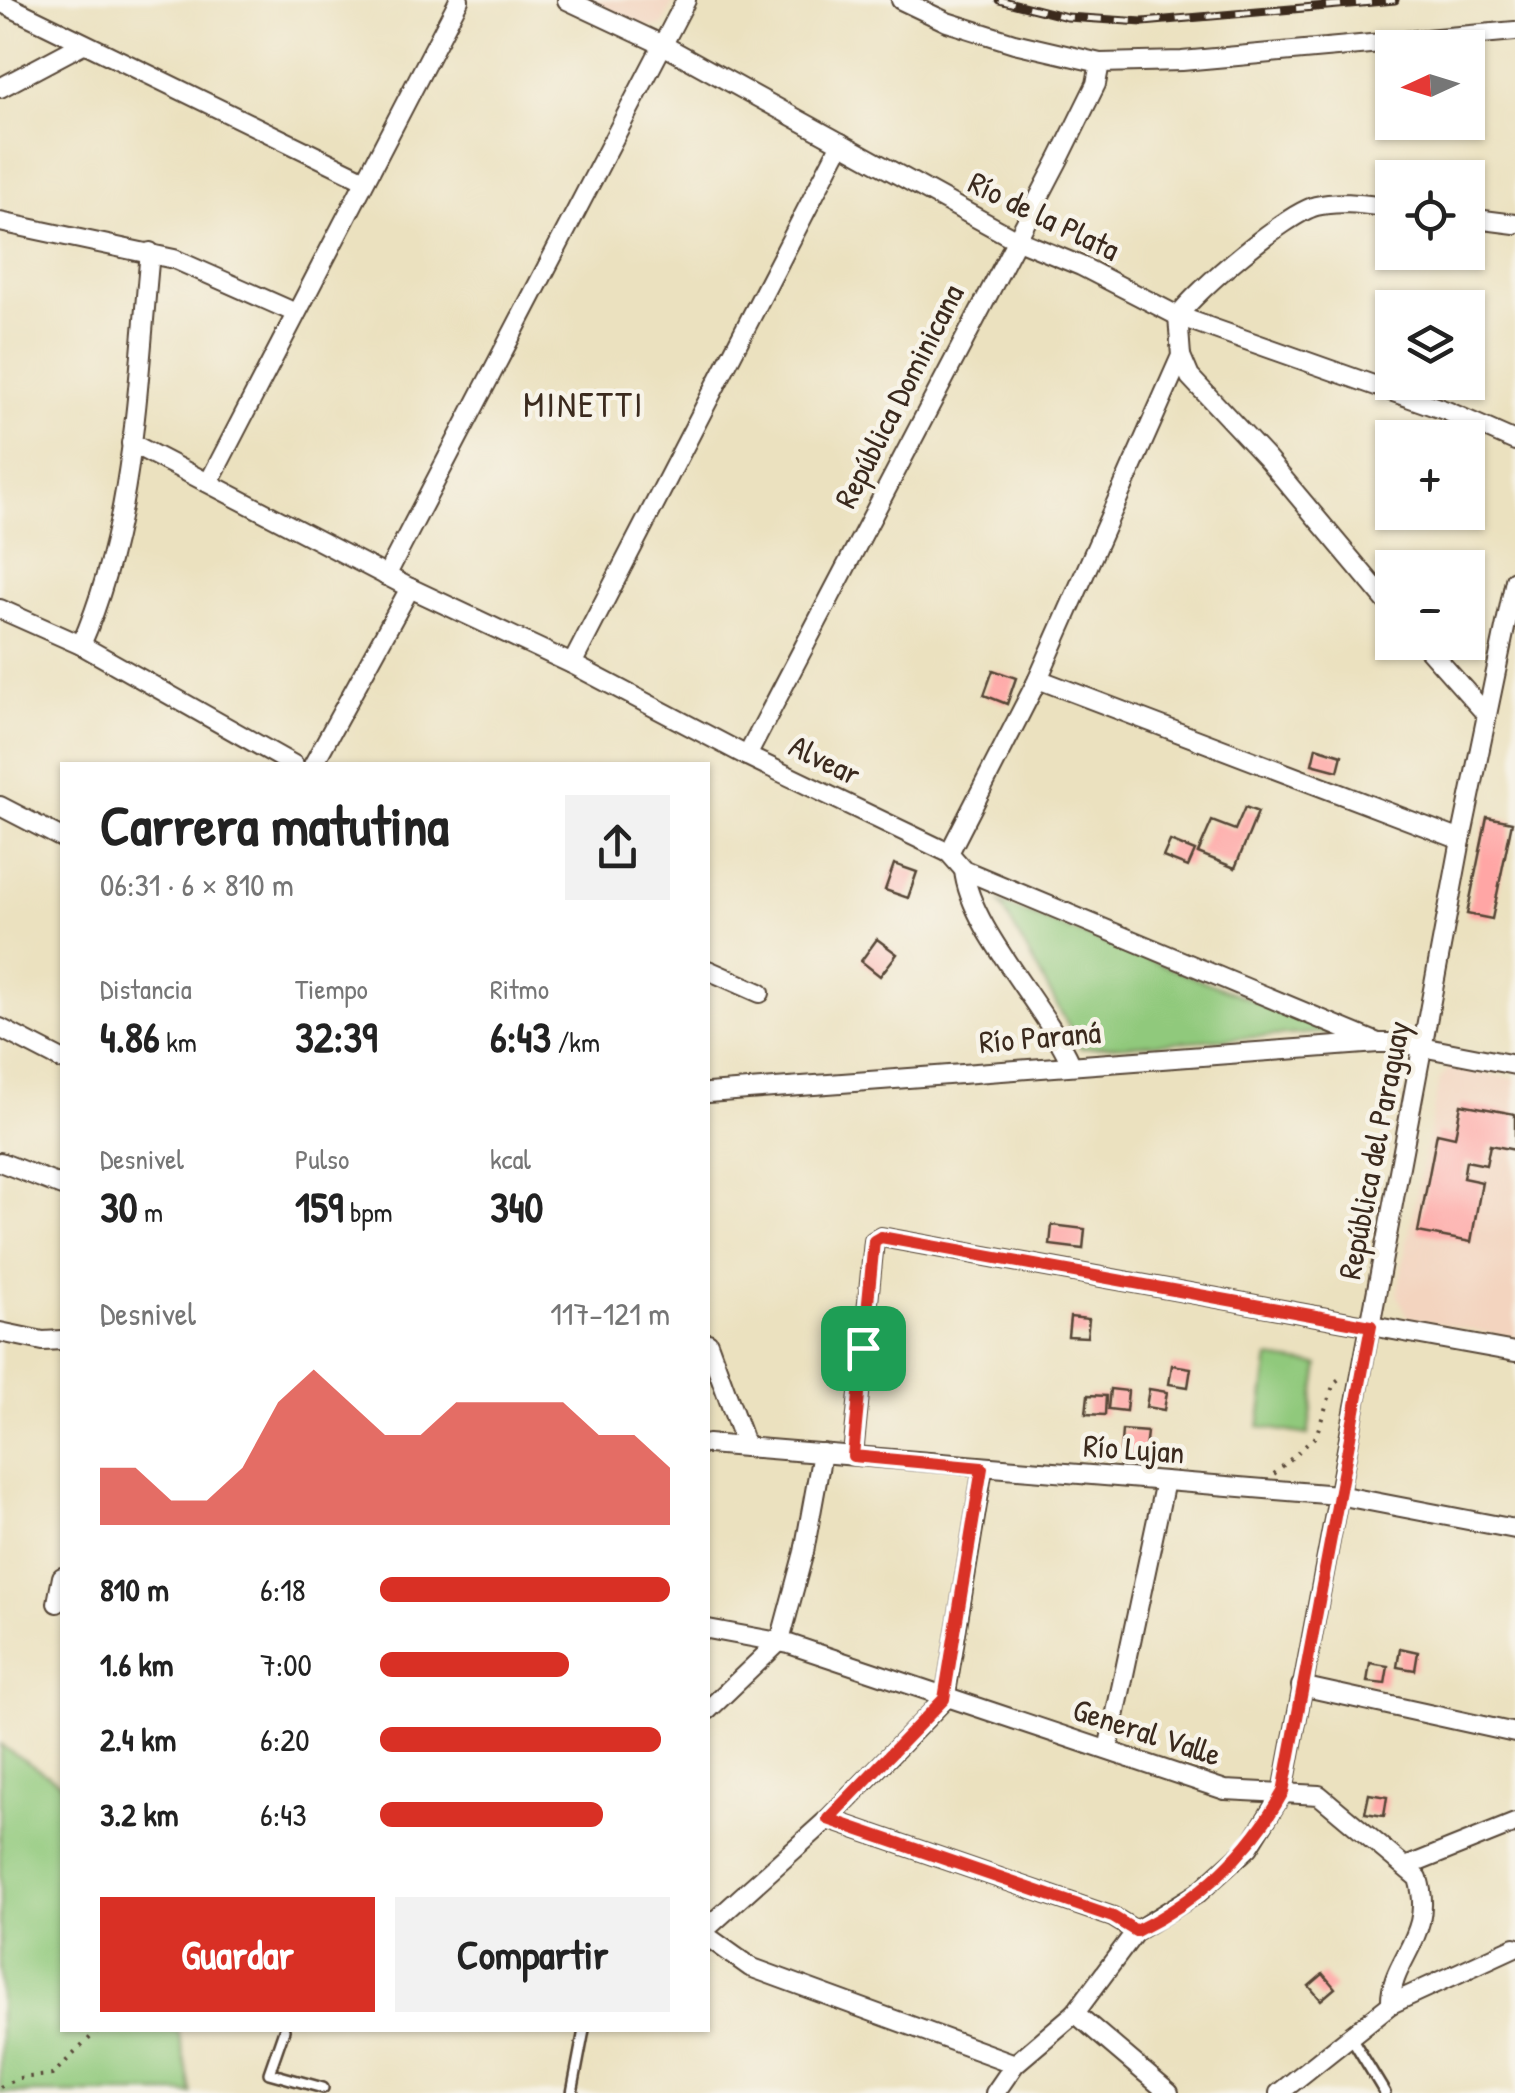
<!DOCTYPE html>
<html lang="es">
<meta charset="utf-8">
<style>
:root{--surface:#fff;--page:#f2f2f2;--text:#222;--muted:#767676;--accent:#d93025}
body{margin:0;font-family:"Patrick Hand",sans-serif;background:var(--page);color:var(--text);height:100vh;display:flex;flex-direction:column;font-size:38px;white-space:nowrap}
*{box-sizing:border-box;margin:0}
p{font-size:32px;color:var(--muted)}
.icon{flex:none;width:55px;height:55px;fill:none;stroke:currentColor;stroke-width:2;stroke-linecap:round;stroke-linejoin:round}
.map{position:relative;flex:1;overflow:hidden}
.sheet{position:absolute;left:60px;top:762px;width:650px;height:1270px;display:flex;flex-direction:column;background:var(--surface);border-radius:0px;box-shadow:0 2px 8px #0004}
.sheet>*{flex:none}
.needle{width:65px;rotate:266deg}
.buttons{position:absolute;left:1375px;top:30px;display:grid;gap:20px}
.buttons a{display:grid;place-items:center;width:110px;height:110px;border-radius:0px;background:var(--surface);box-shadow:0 2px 8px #0004;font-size:50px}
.pin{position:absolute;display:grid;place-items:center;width:85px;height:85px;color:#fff;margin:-42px;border-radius:20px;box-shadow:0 5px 15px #0006}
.round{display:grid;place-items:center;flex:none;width:105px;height:105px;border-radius:0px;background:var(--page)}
.head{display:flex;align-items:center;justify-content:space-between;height:170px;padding:0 40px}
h1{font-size:55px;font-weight:700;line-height:75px}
.stats{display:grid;grid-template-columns:repeat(3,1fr);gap:15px;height:170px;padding:10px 40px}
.stats div{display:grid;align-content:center}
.stats b{font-size:42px;font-weight:700}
.stats small{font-size:28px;font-weight:400}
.stats p{font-size:28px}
.chart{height:280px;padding:20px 40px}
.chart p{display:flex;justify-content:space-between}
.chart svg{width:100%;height:180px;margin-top:10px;fill:var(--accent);opacity:.7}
.cta{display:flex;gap:20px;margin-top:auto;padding:20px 40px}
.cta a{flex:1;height:115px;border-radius:0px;background:var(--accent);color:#fff;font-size:40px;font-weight:700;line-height:115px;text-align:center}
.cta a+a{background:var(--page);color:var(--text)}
ul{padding:0 40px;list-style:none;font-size:32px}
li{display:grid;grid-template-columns:160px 120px 1fr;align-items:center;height:75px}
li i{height:25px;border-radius:12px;background:var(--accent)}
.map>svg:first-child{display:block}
</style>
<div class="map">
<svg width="1515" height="2093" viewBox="0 0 1515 2093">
<rect width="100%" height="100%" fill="#f7f3e8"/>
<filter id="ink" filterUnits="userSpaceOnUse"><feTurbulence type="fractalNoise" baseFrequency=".01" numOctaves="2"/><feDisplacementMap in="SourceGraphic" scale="20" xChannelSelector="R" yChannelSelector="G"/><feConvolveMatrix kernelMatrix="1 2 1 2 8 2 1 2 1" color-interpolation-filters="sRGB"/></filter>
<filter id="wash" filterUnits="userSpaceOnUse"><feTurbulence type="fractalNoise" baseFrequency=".0048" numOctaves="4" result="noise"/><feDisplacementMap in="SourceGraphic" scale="40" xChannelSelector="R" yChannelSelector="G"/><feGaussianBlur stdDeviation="2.25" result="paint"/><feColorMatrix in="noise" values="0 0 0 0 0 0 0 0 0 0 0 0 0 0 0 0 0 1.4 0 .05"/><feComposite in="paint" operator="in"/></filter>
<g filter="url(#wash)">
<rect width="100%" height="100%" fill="#ebe1bf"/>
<g fill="#f3d4bf">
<path d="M586,0h88l-11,25 -6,2 -23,-2z"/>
<path d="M1450,1067l65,12v259l-106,-20 -12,-23 42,-214z"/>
</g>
<g fill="#90c97c" stroke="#667a4d" stroke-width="2.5">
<path d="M1000,903l336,129 -255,16z"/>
<path d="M1269,1358l50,7 -11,70 -49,-8z"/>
<path d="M0,1745l62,39v246h116l14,63h-192z"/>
</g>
<g id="blocks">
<g fill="#ffa6a5">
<path d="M993,670l23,8 -9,26 -23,-9z"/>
<path d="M1316,747l26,8 -4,16 -26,-7z"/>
<path d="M1245,807l13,5 -23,56 -37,-15 14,-32 23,9z"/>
<path d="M1487,817l25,5 -20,97 -25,-5z"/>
<path d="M1170,841l25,10 -7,16 -25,-10z"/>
<path d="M894,864l23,8 -9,26 -23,-8z"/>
<path d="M877,939l20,15 -17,22 -19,-15z"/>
<path d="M1461,1104l54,10v36l-25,-5 -4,20 -20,-4 -3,17 19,4 -11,60 -53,-10 19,-99 18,4z"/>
<path d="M1052,1225l33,4 -2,20 -33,-4z"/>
<path d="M1070,1317l19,2 -2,18 -19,-1z"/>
<path d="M1172,1365l19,3 -3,19 -19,-3z"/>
<path d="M1110,1389l18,2 -2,20 -18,-2z"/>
<path d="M1149,1389l18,3 -3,18 -18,-3z"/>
<path d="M1088,1395l18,1 -1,19 -19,-1z"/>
<path d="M1122,1430l25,2 -3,28 -24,-3z"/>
<path d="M1400,1648l18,4 -3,18 -18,-3z"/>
<path d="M1370,1663l18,3 -3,18 -18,-2z"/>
<path d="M1369,1794l18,3 -3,19 -19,-3z"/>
<path d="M1323,1974l12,14 -14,12 -12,-14z"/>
</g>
</g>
</g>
<g filter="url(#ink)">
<use href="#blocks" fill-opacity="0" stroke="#554536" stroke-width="2.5"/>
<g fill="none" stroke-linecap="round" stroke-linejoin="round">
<defs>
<g id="lane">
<path d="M284,2030l-15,43 54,15"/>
<path d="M1351,2037l34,56"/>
<path d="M572,2093l12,-63"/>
</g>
<g id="street">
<path d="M567,0l96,45 350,193 68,28 97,50 269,95 68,30"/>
<path d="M901,0l46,22 67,21 86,20 82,-2 333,-30"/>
<path d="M0,2l365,178"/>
<path d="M0,88l81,-43"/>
<path d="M1468,218l47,6"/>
<path d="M0,222l174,37 122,54"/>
<path d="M1181,356l9,21 77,82 125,149"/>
<path d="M131,443l279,145 162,76 175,92 202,97 15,17 414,173"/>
<path d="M209,482l250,-482"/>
<path d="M386,576l300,-576"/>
<path d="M0,609l81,36 213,120"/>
<path d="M1422,642l64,72"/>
<path d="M81,645c54,-123 56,-261 69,-393"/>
<path d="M572,664l269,-521"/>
<path d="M1038,679l423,161"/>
<path d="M747,756l312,-597 37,-75 4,-21"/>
<path d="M313,765l97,-177"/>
<path d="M0,806l62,32"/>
<path d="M949,853l89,-174 143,-323 -3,-40c18,-26 108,-102 138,-110 25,-6 51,-1 76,2"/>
<path d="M964,870c5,57 82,137 107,194"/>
<path d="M708,970l52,23"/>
<path d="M0,1028l62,32"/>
<path d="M708,1093l670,-50h23l114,22"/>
<path d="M0,1162l62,24"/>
<path d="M0,1332l43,9 19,-1"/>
<path d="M708,1343l38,104"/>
<path d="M708,1444l630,51 177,34"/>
<path d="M853,1455l21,-214 7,-4 634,115"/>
<path d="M57,1603l5,-26"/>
<path d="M708,1629l81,15 436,146 94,5 99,83c18,59 -29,82 -27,126"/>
<path d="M1301,1686l214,47"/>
<path d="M708,1710l72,-69 24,-89 18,-99"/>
<path d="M1108,1750l57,-269"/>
<path d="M828,1819l285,98 23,14"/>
<path d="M1408,1866l107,-43"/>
<path d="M708,1927l120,-108 117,-120 38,-231"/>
<path d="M708,1937l42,30 265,97"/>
<path d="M1075,2013l94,80"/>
<path d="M995,2093l20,-29 60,-51 61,-82 62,-38 51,-46 34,-55 178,-952 54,-260"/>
<path d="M1279,2093l112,-89 124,-57"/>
</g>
</defs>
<use href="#lane" stroke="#554536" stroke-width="14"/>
<use href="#street" stroke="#554536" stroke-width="22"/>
<g stroke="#554536" stroke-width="4" stroke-dasharray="2.5 8" stroke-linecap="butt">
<path d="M1274,1474l42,-38 18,-53 10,-8"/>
<path d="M0,2087l18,-9 34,-3 46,-45"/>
</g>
<use href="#lane" stroke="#fff" stroke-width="9"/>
<use href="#street" stroke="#fff" stroke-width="18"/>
<defs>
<path id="rail" d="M999,0l68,17 76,5 252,-22"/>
</defs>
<use href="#rail" stroke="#3b2a1e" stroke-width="9"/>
<use href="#rail" stroke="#f7f3e8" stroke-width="5" stroke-dasharray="15" stroke-linecap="butt"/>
</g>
</g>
<g fill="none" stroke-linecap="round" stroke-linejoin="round" filter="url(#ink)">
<defs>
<path id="route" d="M881,1237l490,89 -88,466c-34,62 -84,108 -147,139l-23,-14 -285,-98 116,-120 38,-231 -129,-12 21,-215z"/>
</defs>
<use href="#route" stroke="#fff" stroke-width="20"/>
<use href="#route" stroke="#d93025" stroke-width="12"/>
</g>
<g text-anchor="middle" stroke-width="9" stroke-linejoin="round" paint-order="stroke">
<g font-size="32" fill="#3b2a1e" stroke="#f7f3e8">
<text transform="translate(1044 216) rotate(26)" y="11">Río de la Plata</text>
<text transform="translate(899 396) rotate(-63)" y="11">República Dominicana</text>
<text transform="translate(825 760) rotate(26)" y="11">Alvear</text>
<text transform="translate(1040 1037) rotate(-5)" y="11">Río Paraná</text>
<text transform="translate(1374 1150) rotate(-79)" y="11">República del Paraguay</text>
<text transform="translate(1134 1449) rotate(4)" y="11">Río Lujan</text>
<text transform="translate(1147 1732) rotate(18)" y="11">General Valle</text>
</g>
<g font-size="35" letter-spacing="2.5" fill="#3b2a1e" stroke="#f7f3e8">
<text x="584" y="417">MINETTI</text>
</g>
</g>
</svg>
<div class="buttons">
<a><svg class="needle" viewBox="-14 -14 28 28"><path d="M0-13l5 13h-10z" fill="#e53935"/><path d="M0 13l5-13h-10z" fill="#767676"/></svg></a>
<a><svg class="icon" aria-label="locate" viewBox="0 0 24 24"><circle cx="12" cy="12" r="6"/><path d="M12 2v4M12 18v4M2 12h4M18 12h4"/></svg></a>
<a><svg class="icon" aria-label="layers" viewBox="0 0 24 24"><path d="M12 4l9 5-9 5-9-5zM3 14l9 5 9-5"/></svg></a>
<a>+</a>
<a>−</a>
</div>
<div class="pin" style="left:863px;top:1348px;background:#1e9e55"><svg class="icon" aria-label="arrive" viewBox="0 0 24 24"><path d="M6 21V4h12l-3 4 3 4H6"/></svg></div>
<section class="sheet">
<div class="head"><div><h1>Carrera matutina</h1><p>06:31 · 6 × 810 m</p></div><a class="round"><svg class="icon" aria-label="share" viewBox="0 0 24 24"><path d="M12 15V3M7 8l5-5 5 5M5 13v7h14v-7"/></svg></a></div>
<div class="stats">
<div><p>Distancia</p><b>4.86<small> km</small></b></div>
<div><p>Tiempo</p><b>32:39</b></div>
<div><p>Ritmo</p><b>6:43<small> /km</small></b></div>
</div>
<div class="stats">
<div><p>Desnivel</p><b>30<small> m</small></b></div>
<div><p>Pulso</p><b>159<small> bpm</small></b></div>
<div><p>kcal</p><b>340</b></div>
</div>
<div class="chart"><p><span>Desnivel</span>117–121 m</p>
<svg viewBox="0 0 160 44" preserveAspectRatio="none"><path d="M0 44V30L10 30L20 38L30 38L40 30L50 14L60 6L70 14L80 22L90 22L100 14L110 14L120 14L130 14L140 22L150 22L160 30V44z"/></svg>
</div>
<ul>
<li><b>810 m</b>6:18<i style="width:100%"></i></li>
<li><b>1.6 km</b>7:00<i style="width:65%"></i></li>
<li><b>2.4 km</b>6:20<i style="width:97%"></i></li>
<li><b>3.2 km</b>6:43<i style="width:77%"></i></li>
</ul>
<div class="cta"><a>Guardar</a><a>Compartir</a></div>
</section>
</div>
